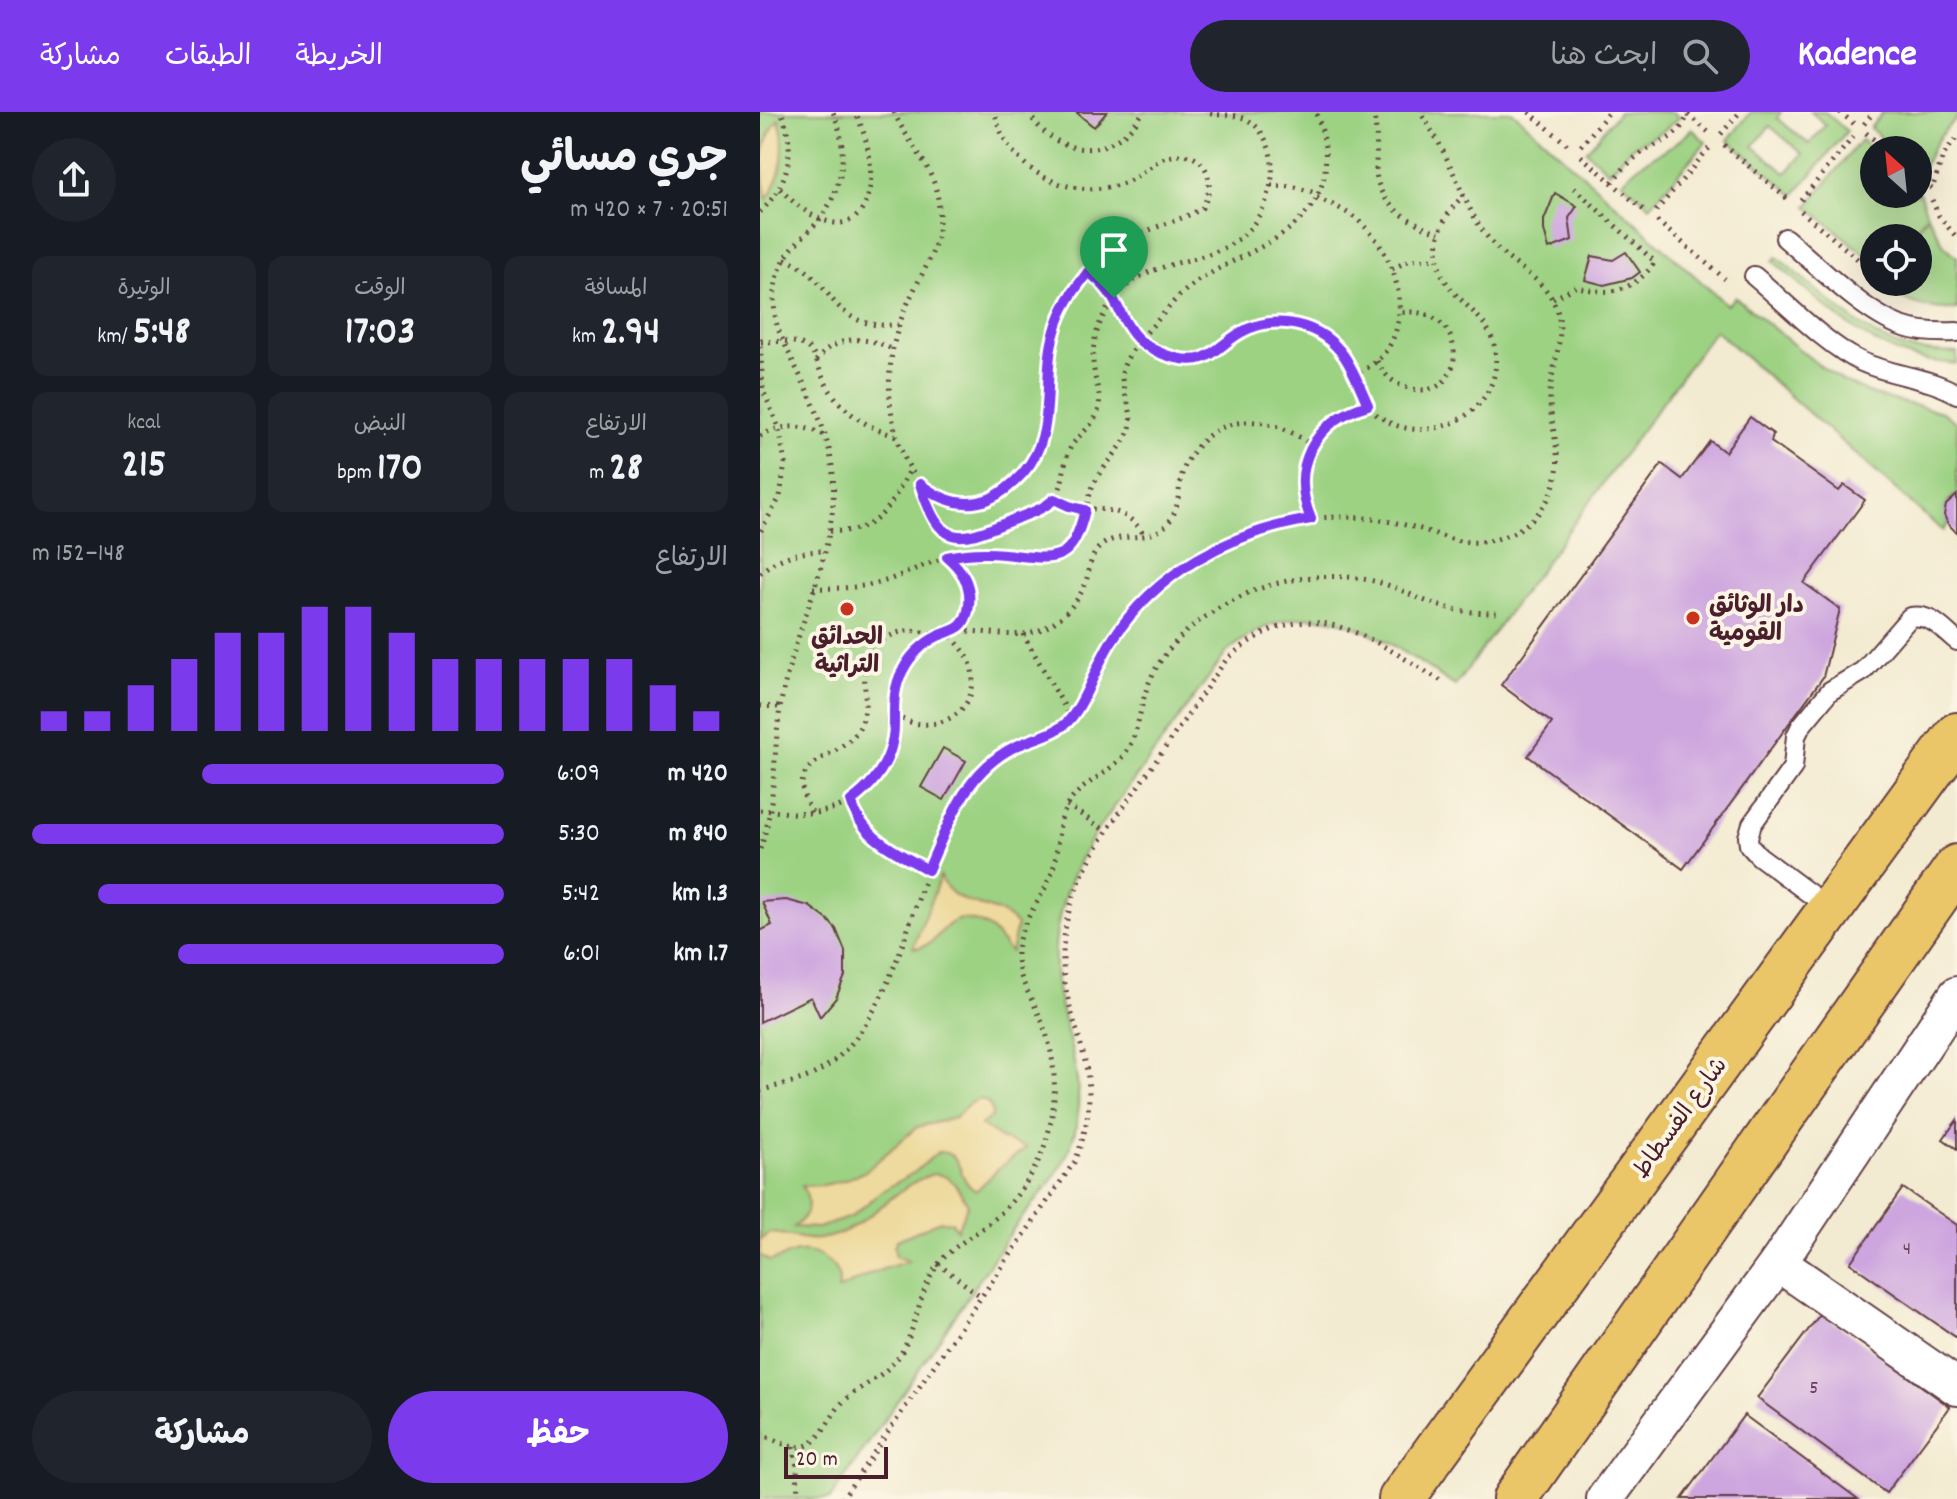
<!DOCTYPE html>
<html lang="ar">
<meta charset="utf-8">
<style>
:root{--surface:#171b24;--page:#20242c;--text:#f1f3f6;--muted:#9ea1a6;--accent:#7c3aed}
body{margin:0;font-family:Dekko,"Playpen Sans Arabic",sans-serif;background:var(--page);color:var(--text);direction:rtl;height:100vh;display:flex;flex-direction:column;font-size:30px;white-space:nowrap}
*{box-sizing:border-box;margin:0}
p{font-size:26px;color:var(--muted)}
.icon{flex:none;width:44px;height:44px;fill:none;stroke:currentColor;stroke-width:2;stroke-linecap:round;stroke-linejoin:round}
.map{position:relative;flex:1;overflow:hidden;direction:ltr}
.side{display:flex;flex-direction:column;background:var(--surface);width:760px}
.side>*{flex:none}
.needle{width:52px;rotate:333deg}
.buttons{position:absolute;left:1100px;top:24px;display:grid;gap:16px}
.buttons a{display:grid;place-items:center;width:72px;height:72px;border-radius:50%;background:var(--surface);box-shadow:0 8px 32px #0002;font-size:40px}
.scale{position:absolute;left:24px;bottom:20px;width:104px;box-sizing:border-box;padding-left:8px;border:4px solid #4a1f2b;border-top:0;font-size:22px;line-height:28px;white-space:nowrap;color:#4a1f2b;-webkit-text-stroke:6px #fcf5e5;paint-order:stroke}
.pin{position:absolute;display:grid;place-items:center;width:68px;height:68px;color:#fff;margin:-82px -34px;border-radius:50% 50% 50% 0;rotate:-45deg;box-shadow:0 0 8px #0007}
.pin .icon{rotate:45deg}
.round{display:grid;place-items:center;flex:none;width:84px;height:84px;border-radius:42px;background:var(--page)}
.overview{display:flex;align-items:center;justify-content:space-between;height:136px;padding:0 32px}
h1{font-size:44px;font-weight:700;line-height:60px}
.figures{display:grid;grid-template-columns:repeat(3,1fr);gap:12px;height:136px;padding:8px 32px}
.figures div{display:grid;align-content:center;border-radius:16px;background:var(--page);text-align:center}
.figures b{font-size:40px;font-weight:700}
.figures small{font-size:22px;font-weight:400}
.figures p{font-size:22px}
.chart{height:224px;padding:16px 32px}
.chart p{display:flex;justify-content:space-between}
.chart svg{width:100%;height:144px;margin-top:8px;stroke:var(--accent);stroke-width:6}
.cta{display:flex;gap:16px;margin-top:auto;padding:16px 32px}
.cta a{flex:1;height:92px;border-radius:48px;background:var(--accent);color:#fff;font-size:32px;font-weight:700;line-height:92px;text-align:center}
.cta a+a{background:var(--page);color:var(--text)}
ul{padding:0 32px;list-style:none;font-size:26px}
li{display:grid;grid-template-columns:128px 96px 1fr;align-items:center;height:60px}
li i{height:20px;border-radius:10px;background:var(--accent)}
header{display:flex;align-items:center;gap:48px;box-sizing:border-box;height:112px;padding:0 40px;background:var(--accent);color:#fff}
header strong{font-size:38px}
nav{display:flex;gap:44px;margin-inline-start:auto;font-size:28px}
.search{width:560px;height:72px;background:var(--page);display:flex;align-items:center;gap:20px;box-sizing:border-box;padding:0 28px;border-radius:44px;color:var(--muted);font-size:30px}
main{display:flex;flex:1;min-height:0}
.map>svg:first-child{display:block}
</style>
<header>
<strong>Kadence</strong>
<div class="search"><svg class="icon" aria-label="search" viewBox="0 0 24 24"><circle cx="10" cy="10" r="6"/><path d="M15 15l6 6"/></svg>ابحث هنا</div>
<nav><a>الخريطة</a><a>الطبقات</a><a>مشاركة</a></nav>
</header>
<main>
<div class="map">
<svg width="1197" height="1387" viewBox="0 0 1197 1387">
<rect width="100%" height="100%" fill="#fcf5e5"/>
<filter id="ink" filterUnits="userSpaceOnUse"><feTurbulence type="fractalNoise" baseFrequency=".0125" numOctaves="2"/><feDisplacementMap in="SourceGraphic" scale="16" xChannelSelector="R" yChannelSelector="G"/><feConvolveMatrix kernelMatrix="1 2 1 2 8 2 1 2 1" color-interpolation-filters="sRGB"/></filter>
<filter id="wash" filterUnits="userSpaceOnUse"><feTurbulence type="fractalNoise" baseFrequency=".006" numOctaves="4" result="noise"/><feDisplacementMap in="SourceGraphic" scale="32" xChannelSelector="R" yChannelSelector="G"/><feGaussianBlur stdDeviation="1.8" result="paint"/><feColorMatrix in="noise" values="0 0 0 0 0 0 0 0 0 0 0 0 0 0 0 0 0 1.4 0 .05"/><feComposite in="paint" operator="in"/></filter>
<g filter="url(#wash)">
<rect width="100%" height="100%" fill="#f3ebd1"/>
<g fill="#9dd283" stroke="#747857" stroke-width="2" fill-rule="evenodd">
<path d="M0,0h753l214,193 8,-8 81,66 27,18 30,14 69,17 15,11v72c-13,6 -14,17 -9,29l-5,7 -228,-201 -260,356c-77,-51 -142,-106 -228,-34l-131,180c-33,51 -50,106 -37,167 11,50 29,92 13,143 -12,36 -40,60 -61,90 -59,90 -120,178 -181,267h-70z"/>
<path d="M859,0h54l6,6 -17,14 -30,15 -23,25 -23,-21z"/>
<path d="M991,0h30l-4,6 32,26 17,-19 -15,-13h14l22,19 -53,64 -66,-55zM1010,14l33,28 -17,19 -33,-27z"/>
<path d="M1123,0h74v6c-18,16 -27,32 -35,54l-4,-3v-19h-23l-25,-22z"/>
<path d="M932,17l14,13 -56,64 -28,-24c22,-27 47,-28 70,-53z"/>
<path d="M1101,28l13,11v43h44v-5l9,25 -19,24h-34v24l-67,-56z"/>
<path d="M1168,104l15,28 14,13v52c-31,2 -55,-8 -80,-27h41v-44h-7z"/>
<path d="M1017,145c34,27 84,77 125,90 18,5 36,5 55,6v11c-21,-2 -41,-4 -60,-12 -47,-18 -86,-59 -124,-91z"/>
</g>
<g fill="#eeda9e" stroke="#9c7c64" stroke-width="2">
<path d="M19,7c8,29 4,55 -12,80 -7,-28 -7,-58 12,-80z"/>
<path d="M180,765c18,36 53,21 77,48l-6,27c-11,-8 -14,-21 -27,-27 -44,-21 -38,23 -71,23z"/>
<path d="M220,987c10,3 12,8 12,17l-11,9 21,14 24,9 -28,21 -22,22c-22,-13 -10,-39 -38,-39l-23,20 -33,19 -31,26 -33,11 -24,-1c15,-11 18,-26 8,-41l22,-1 21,-5 21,-9 51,-44 38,-9 15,-15z"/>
<path d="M173,1062c20,0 25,16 35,30l-11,26 -5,-8 -12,-1 -43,19 -3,7 2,9 12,5 -36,12 -34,17c6,-22 -18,-40 -39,-38 -11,1 -19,8 -30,9l-9,-6v-15l9,-7c17,0 33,8 50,6 46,-5 71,-52 114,-65z"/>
</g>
<g id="blocks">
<g fill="#cda5df">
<path d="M316,0h31l-13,15z"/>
<path d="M795,81l22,13 -8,12 3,22 -23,9 -5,-19v-10z"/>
<path d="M866,140l14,20 -8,6 -28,7 -19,-5 7,-24 21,4z"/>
<path d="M990,305l23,17 -2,8 68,49 5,-6 21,15 -61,83 36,26 -17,68 -140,192 -155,-113 24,-33 -51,-38 161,-221 20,15 28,-38 15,11z"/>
<path d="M1197,383v38l-9,-9 -4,-9 2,-10z"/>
<path d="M183,636l23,13 -22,39 -23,-13z"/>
<path d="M26,788l23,6 19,14 8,9 9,22v25l-9,22 -16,19 -9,-20 -51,25v-91l12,-6 -10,-23z"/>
<path d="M1197,1008v29l-14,-10z"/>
<path d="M1143,1076l54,37v113l-107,-75z"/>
<path d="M1061,1201l129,94 -64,86 -129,-95z"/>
<path d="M984,1303l114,84h-176z"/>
</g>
</g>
</g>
<g filter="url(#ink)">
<use href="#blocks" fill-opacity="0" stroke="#633e44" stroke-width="2"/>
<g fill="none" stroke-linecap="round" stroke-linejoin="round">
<defs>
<g id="service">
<path d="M1025,126c32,27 78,74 116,88 17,6 38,7 56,6"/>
<path d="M994,164c31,26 73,70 108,86 31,14 66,15 95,32"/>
<path d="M1069,796l-70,-52 -10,-11 -1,-8 4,-13 41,-57 3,-31 5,-10 29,-35 33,-20 47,-54c20,-4 32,12 47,24"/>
</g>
<g id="minor">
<path d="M1018,1151l179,124"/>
<path d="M845,1387l173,-236 179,-268"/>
</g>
<g id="primary">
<path d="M641,1387l556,-764"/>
<path d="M755,1387l442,-632"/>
</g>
</defs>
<use href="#service" stroke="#633e44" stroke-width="22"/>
<use href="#minor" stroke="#633e44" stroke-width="40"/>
<use href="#primary" stroke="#633e44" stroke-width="48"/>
<g stroke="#633e44" stroke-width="5" stroke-dasharray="2 6" stroke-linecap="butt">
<path d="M134,0c15,35 43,55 45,97 2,42 -17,61 -32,96 -21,46 -23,95 -7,142 9,24 22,43 46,53 21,8 45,1 62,-13 52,-43 34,-77 41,-133 4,-30 18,-58 38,-81 19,-22 44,-36 70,-46 16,-6 31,-10 45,-19 16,-26 4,-59 -30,-52 -17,3 -31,21 -48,27 -54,20 -119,-14 -129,-71"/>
<path d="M272,0l-1,5c32,44 84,42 112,-5"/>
<path d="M613,0c4,18 4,33 3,51 -2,41 30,57 63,70"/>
<path d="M769,0l41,35"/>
<path d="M1080,0l14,12"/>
<path d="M928,3l24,20"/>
<path d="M1104,12l10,-12"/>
<path d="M1106,21l20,17"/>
<path d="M961,22l19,-22"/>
<path d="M964,33l66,56"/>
<path d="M821,34l28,-34"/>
<path d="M821,44l65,56"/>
<path d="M1158,65l14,12 11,-33 14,-19"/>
<path d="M852,70c8,-10 17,-20 28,-28 20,-13 42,-16 48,-42"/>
<path d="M511,74l24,1 24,7"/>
<path d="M20,77c80,82 113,0 75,-77"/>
<path d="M557,86c15,6 30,13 43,24 33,29 53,86 28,126 -8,13 -21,20 -33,28"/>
<path d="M1041,88l53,-64"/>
<path d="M1172,88l7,16 18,22"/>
<path d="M896,99l55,-65"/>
<path d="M1041,99l66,56"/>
<path d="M0,100c29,-27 37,-64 21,-100"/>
<path d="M897,109l68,58"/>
<path d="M25,147c52,19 40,71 113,66"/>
<path d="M632,157l18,-9 28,-1"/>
<path d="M328,160c23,15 23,24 34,48 10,21 35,35 58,39 35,6 42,-19 69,-31 30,-12 68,-4 89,20 18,21 21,57 45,71 49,30 121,-8 112,-69 -5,-39 -51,-50 -57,-89 -4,-26 7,-47 25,-65"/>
<path d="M793,187l24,-13c32,12 58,4 78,-24l-82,-75"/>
<path d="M0,226l3,52 16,38 6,35 -5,34 -20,35"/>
<path d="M1,230c13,0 33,-3 44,4 10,6 12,17 16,27 13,33 42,54 75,63"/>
<path d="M56,249c20,-26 49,-26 76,-12"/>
<path d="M617,249c7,14 16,23 32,27 61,17 63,-87 -11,-75"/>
<path d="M0,324c22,-12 42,-12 64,-1"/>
<path d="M161,373c7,23 13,51 42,52 18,0 90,-29 96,-46 6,-15 4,-31 13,-46 9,-13 25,-21 27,-39 2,-12 -4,-24 -5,-36 -4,-24 4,-49 18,-68 36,-54 113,-28 146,-85 8,-13 12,-25 14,-40 2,-23 -7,-52 -31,-60 -12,-4 -24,0 -36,-5"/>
<path d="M294,387c36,20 67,-4 91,38"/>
<path d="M551,407c-22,-52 4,-98 57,-114"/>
<path d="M70,419c49,3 59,-24 80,-61"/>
<path d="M187,445c23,20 29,47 12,72"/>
<path d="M0,461c19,-17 40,-22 66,-22"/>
<path d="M53,476c24,1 48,0 72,-7 27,-9 51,-24 80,-27 31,-4 77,15 101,-4 19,-16 18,-45 28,-66 9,-19 31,-38 36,-56 5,-21 -12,-38 -7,-59 5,-20 34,-47 47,-63 43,-54 143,-56 155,-135 2,-20 -1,-41 -10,-59"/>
<path d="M263,522l48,84"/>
<path d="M0,594l20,1"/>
<path d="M135,603c35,23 85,1 77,-45 -2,-15 -14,-26 -24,-37"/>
<path d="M91,689c11,38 46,51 77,69"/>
<path d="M307,693l39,26"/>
<path d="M0,698c18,1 37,5 54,3 45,-5 78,-41 80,-85 2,-30 0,-56 24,-78 46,-41 86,2 132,-25 18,-11 31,-27 37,-47 3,-12 4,-24 14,-32 22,-18 50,2 70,-27 10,-15 6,-36 14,-53 26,-55 84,-55 127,-20"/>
<path d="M52,700c-34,-53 28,-52 46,-82 20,-32 -13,-70 32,-94 15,-8 32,-6 47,0"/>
<path d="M0,737c18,-49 12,-101 22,-152 15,-77 63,-159 49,-238 -8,-46 -35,-87 -53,-130 -8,-29 -4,-59 16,-83 8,-9 18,-17 26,-27 24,-32 29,-71 13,-107"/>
<path d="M0,979c17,-6 35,-8 52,-16 90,-44 99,-206 154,-286 15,-21 37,-38 60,-47 14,-6 30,-10 41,-20 15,-14 20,-37 29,-55 14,-27 33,-52 56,-73 50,-48 119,-77 189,-77 25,0 51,4 76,11 15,4 29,11 44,13 33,6 69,-11 86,-40 5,-9 8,-19 10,-29 3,-25 -8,-51 -7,-77 1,-31 18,-60 5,-90 -11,-26 -36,-35 -55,-54 -27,-26 -37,-59 -53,-92 -8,-17 -17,-32 -27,-47"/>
<path d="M178,1152l44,33"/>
<path d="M0,1322c15,5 29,16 45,12 17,-5 26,-33 39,-45 21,-19 47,-27 60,-53 14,-27 15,-56 33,-82 15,-21 38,-30 57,-47 24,-20 43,-49 52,-78 13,-42 11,-86 -7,-126 -9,-21 -23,-39 -22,-63 2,-31 26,-52 35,-80 8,-23 3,-51 18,-71 16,-21 41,-28 56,-49 13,-20 13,-42 21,-64 16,-46 59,-76 101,-95 41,-17 91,-22 133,-10 18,5 33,14 50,20 22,8 44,10 67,10"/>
<path d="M33,1335l4,19 1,33"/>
<path d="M82,1387l233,-338c12,-30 18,-62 11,-95 -7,-36 -23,-68 -23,-106 -1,-74 43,-128 83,-185 27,-38 53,-77 80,-115 81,-74 140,-24 217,22"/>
</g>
<use href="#service" stroke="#fff" stroke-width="18"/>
<use href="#minor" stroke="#fff" stroke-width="36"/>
<use href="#primary" stroke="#eac669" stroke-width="44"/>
</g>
</g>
<g fill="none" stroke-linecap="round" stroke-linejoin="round" filter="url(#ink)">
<defs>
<path id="route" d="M328,160c44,30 23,69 88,86 33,8 40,-11 64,-25 35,-20 81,-10 104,23 10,15 17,33 24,49 -54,16 -79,62 -57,114 -80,13 -156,53 -200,123 -15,23 -24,57 -40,76 -15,19 -44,20 -64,33 -44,26 -59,74 -79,119 -31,-18 -66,-31 -77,-69 26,-19 43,-43 43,-77 0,-19 -1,-36 9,-54 7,-14 20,-27 35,-34 15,-7 25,-5 30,-25 5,-22 -4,-40 -21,-54 19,-4 38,-5 57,-3 50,5 67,13 81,-44l-16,-4 -15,-7c-11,11 -29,16 -44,22 -56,24 -70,25 -90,-37 21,16 44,25 69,15 14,-6 24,-15 34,-26 37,-42 17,-94 32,-142 6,-23 19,-41 33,-59z"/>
</defs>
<use href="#route" stroke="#fff" stroke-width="16"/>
<use href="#route" stroke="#7c3aed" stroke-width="10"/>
</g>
<g fill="#c8321e" stroke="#fcf5e5" stroke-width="3">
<circle cx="87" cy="497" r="8"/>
<circle cx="933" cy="506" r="8"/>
</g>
<g text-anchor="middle" stroke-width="8" stroke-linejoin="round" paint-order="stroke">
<g font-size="20" fill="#6b4058">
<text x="1147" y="1142">4</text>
<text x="1054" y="1281">5</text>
</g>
<g font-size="24" font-weight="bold" fill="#4a1f2b" stroke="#fcf5e5" text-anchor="start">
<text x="949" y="500">دار الوثائق<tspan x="949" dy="28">القومية</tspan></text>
<text x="87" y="532" text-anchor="middle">الحدائق<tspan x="87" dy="28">التراثية</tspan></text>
</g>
<g font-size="24" fill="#4a1f2b" stroke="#fcf5e5">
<text transform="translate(919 1005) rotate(-54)" y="8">شارع الفسطاط</text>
</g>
</g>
</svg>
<div class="buttons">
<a><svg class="needle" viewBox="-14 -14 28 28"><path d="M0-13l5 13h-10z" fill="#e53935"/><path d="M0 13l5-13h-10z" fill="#9ea1a6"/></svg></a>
<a><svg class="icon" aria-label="locate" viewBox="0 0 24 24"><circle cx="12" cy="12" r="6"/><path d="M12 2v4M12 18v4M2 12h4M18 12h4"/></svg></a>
</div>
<div class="scale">20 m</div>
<div class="pin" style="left:354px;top:186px;background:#1e9e55"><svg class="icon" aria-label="arrive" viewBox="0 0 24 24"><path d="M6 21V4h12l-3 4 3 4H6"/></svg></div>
</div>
<section class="side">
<div class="overview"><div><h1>جري مسائي</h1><p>20:51 · 7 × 420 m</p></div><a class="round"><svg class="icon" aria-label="share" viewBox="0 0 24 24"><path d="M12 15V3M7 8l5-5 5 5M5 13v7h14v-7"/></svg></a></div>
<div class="figures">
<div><p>المسافة</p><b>2.94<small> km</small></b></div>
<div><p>الوقت</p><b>17:03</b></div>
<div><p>الوتيرة</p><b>5:48<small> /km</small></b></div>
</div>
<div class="figures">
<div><p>الارتفاع</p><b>28<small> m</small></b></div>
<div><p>النبض</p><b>170<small> bpm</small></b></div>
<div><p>kcal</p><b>215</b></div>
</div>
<div class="chart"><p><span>الارتفاع</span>148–152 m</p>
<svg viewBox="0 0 160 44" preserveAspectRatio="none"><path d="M5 44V38M15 44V38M25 44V30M35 44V22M45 44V14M55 44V14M65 44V6M75 44V6M85 44V14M95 44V22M105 44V22M115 44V22M125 44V22M135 44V22M145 44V30M155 44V38"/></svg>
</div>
<ul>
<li><b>420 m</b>6:09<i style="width:64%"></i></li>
<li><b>840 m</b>5:30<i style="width:100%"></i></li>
<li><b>1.3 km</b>5:42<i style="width:86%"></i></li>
<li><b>1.7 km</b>6:01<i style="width:69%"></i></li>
</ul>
<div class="cta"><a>حفظ</a><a>مشاركة</a></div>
</section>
</main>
